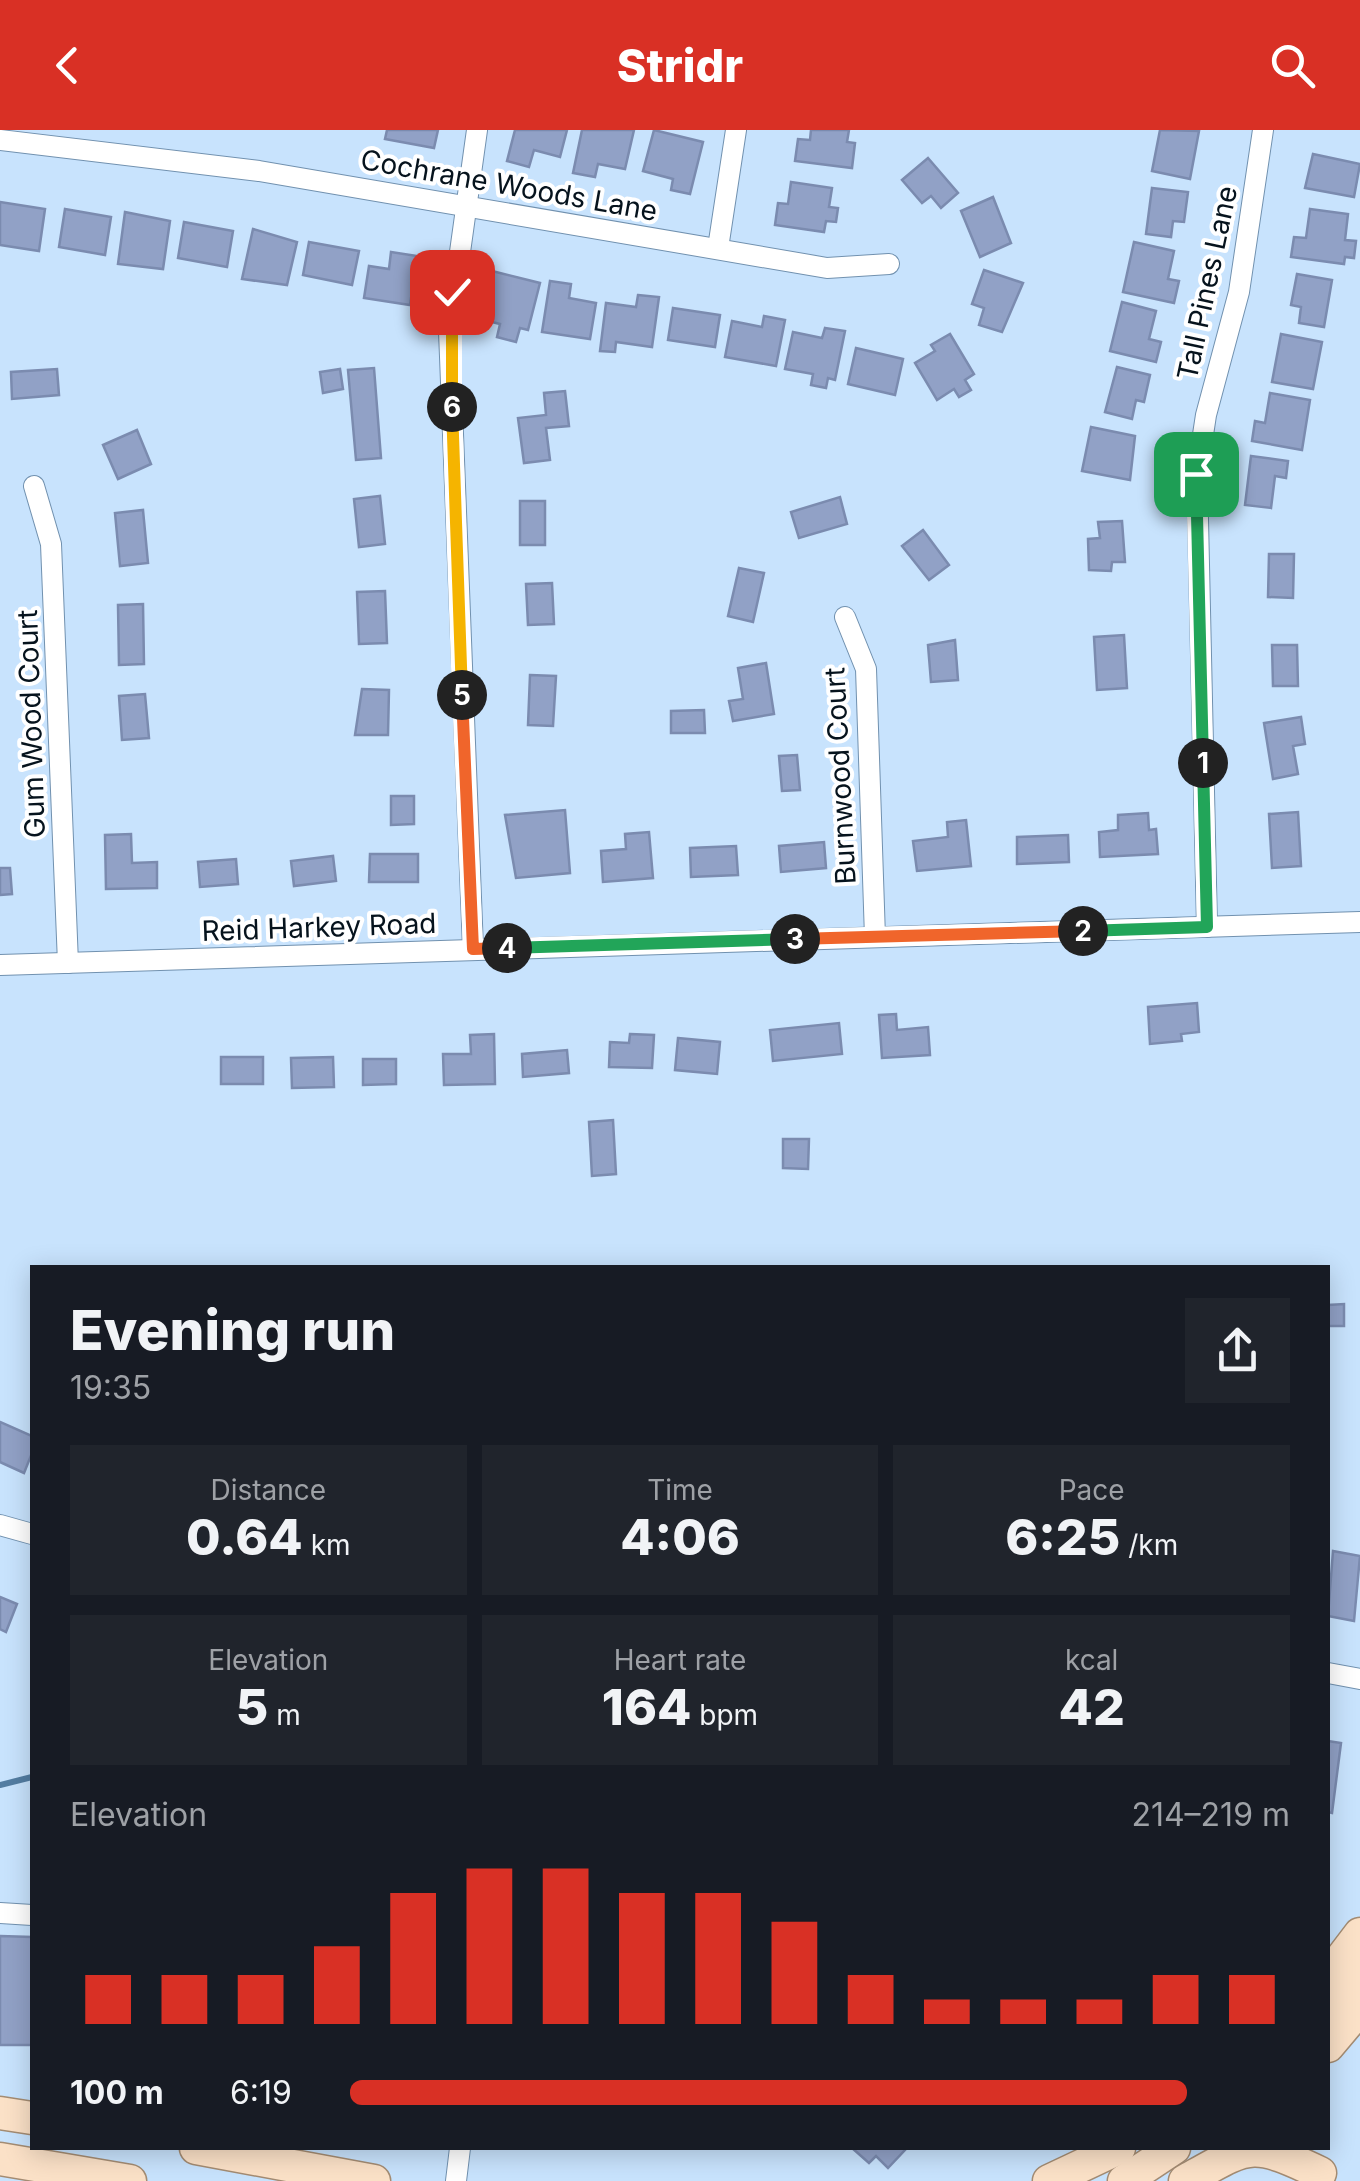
<!DOCTYPE html>
<meta charset="utf-8">
<style>
:root{--surface:#171b24;--page:#20242c;--text:#f1f3f6;--muted:#9ea1a6;--accent:#d93025}
body{margin:0;font-family:Inter,sans-serif;background:var(--page);color:var(--text);height:100vh;display:flex;flex-direction:column;font-size:38px;white-space:nowrap}
*{box-sizing:border-box;margin:0}
p{font-size:32px;color:var(--muted)}
.icon{flex:none;width:55px;height:55px;fill:none;stroke:currentColor;stroke-width:2;stroke-linecap:round;stroke-linejoin:round}
.map{position:relative;flex:1;overflow:hidden}
.drawer{position:absolute;left:30px;top:1135px;width:1300px;height:885px;display:flex;flex-direction:column;background:var(--surface);border-radius:0px;box-shadow:0 5px 25px #0003}
.drawer>*{flex:none}
.pin{position:absolute;display:grid;place-items:center;width:85px;height:85px;color:#fff;margin:-42px;border-radius:20px;box-shadow:0 5px 15px #0006}
.km{position:absolute;width:50px;height:50px;margin:-25px;border-radius:50%;background:#222;color:#fff;font-size:28px;line-height:50px;text-align:center}
.round{display:grid;place-items:center;flex:none;width:105px;height:105px;border-radius:0px;background:var(--page)}
.overview{display:flex;align-items:center;justify-content:space-between;height:170px;padding:0 40px}
h1{font-size:55px;font-weight:800;line-height:75px}
.metrics{display:grid;grid-template-columns:repeat(3,1fr);gap:15px;height:170px;padding:10px 40px}
.metrics div{display:grid;align-content:center;border-radius:0px;background:var(--page);text-align:center}
.metrics b{font-size:50px;font-weight:800}
.metrics small{font-size:28px;font-weight:400}
.metrics p{font-size:28px}
.chart{height:280px;padding:20px 40px}
.chart p{display:flex;justify-content:space-between}
.chart svg{width:100%;height:180px;margin-top:10px;stroke:var(--accent);stroke-width:6}
ul{padding:0 40px;list-style:none;font-size:32px}
li{display:grid;grid-template-columns:160px 120px 1fr;align-items:center;height:75px}
li i{height:25px;border-radius:12px;background:var(--accent)}
header{display:flex;justify-content:space-between;align-items:center;height:130px;padding:0 40px;background:var(--accent);color:#fff;font-size:45px;font-weight:800}
.map>svg:first-child{display:block}
</style>
<header><svg class="icon" aria-label="back" viewBox="0 0 24 24"><path d="M15 5l-7 7 7 7"/></svg>Stridr<svg class="icon" aria-label="search" viewBox="0 0 24 24"><circle cx="10" cy="10" r="6"/><path d="M15 15l6 6"/></svg></header>
<div class="map">
<svg width="1360" height="2051" viewBox="0 0 1360 2051">
<rect width="100%" height="100%" fill="#c8e3fd"/>
<g fill="none" stroke-linecap="round" stroke-linejoin="round">
<path stroke="#537da2" stroke-width="6" d="M0,1655l32,-8"/>
</g>
<g fill="#91a1c6" stroke="#7b8baf" stroke-width="2.5">
<path d="M387,0h51l-4,18 -49,-9z"/>
<path d="M515,0h52l-7,27 -26,-7 -5,17 -22,-6z"/>
<path d="M582,0h52l-9,39 -27,-5 -3,13 -22,-4z"/>
<path d="M654,0l49,12 -13,52 -19,-4 2,-11 -30,-8z"/>
<path d="M811,0h38l-2,12 8,1 -3,25 -57,-7 3,-22 12,1z"/>
<path d="M1160,0l39,1 -9,48 -38,-8z"/>
<path d="M1313,24l47,10 -6,33 -49,-9z"/>
<path d="M928,28l30,35 -17,15 -10,-12 -9,7 -20,-23z"/>
<path d="M791,52l41,6 -3,19 9,1 -2,14 -10,-1 -2,11 -49,-7 3,-22 10,1z"/>
<path d="M1152,58l36,4 -4,30 -11,-1 -2,16 -25,-3z"/>
<path d="M993,67l18,46 -31,14 -19,-46z"/>
<path d="M0,72l45,7 -6,42 -39,-6z"/>
<path d="M65,79l46,8 -6,38 -46,-8z"/>
<path d="M1310,79l38,5 -3,26 11,1 -2,17 -9,-1 -1,7 -53,-7 3,-20 12,1z"/>
<path d="M125,82l45,9 -7,48 -45,-5z"/>
<path d="M184,92l49,9 -6,36 -49,-9z"/>
<path d="M253,99l44,13 -10,43 -45,-6z"/>
<path d="M309,112l50,9 -7,34 -49,-10z"/>
<path d="M1134,112l40,9 -6,28 11,2 -5,22 -51,-11z"/>
<path d="M391,122l26,4 -7,49 -46,-7 5,-32 20,3z"/>
<path d="M984,140l39,13 -21,49 -23,-7 5,-17 -12,-4z"/>
<path d="M492,141l48,12 -12,47 -8,-2 -4,14 -19,-5 3,-13 -20,-5z"/>
<path d="M1297,144l35,6 -8,47 -25,-4 2,-16 -10,-2z"/>
<path d="M550,151l21,3 -2,14 27,5 -6,36 -48,-7z"/>
<path d="M638,165l21,2 -7,50 -36,-5 -1,10 -15,-1 6,-48 30,4z"/>
<path d="M1122,172l34,9 -7,28 12,3 -5,20 -46,-11z"/>
<path d="M673,178l47,7 -5,32 -47,-7z"/>
<path d="M764,186l21,4 -9,46 -51,-9 7,-36 30,6z"/>
<path d="M825,198l20,3 -10,49 -7,-2 -2,10 -15,-3 2,-11 -28,-5 8,-37 29,6z"/>
<path d="M950,204l24,40 -9,6 6,10 -12,7 -5,-8 -17,11 -22,-37 20,-12 -4,-6z"/>
<path d="M1281,204l41,8 -9,47 -41,-7z"/>
<path d="M856,218l47,11 -8,36 -47,-11z"/>
<path d="M1117,237l33,8 -6,27 -8,-2 -4,19 -27,-7z"/>
<path d="M374,238l7,90 -25,2 -8,-90z"/>
<path d="M57,239l2,26 -47,4 -1,-27z"/>
<path d="M340,239l3,20 -20,4 -3,-21z"/>
<path d="M565,261l4,35 -23,2 4,32 -26,3 -6,-45 28,-3 -2,-22z"/>
<path d="M1270,263l40,7 -8,50 -50,-9 3,-20 10,2z"/>
<path d="M1091,297l44,9 -5,44 -48,-9z"/>
<path d="M137,300l14,34 -33,15 -15,-34z"/>
<path d="M1251,326l37,5 -2,17 -11,-2 -4,32 -26,-3z"/>
<path d="M380,366l5,48 -26,3 -5,-48z"/>
<path d="M840,367l7,27 -48,14 -8,-26z"/>
<rect x="520" y="371" width="25" height="44"/>
<path d="M143,380l5,53 -28,3 -5,-53z"/>
<path d="M1122,391l3,41h-13l-1,9 -22,-1 -1,-31 12,-1 -2,-16z"/>
<path d="M923,400l26,35 -20,15 -27,-34z"/>
<path d="M1269,424h25l-1,44 -25,-1z"/>
<path d="M739,438l25,5 -11,49 -25,-6z"/>
<path d="M552,453l2,41 -26,1 -2,-41z"/>
<path d="M385,461l2,52 -28,1 -2,-52z"/>
<path d="M143,474l1,60 -25,1 -1,-60z"/>
<path d="M1124,505l3,53 -30,2 -3,-53z"/>
<path d="M955,510l3,40 -27,2 -3,-37z"/>
<path d="M1272,515h25l1,41h-25z"/>
<path d="M766,533l8,51 -41,7 -4,-20 14,-2 -5,-31z"/>
<path d="M530,545l26,1 -3,50 -25,-1z"/>
<path d="M362,559l27,1 -1,45h-33z"/>
<path d="M145,564l4,44 -27,2 -3,-44z"/>
<path d="M704,580l1,23h-34v-22z"/>
<path d="M1301,587l4,27 -12,2 5,28 -25,5 -9,-56z"/>
<path d="M797,625l3,35 -18,1 -3,-35z"/>
<path d="M391,666h23v28l-23,1z"/>
<path d="M565,680l5,63 -54,5 -11,-63z"/>
<path d="M1298,682l3,54 -29,2 -3,-54z"/>
<path d="M1148,683l1,17 7,-1 2,25 -58,3 -1,-25 19,-2v-15z"/>
<path d="M966,690l5,46 -54,5 -4,-30 35,-4 -1,-15z"/>
<path d="M649,702l4,46 -50,4 -2,-31 25,-2 -1,-15z"/>
<path d="M131,704l1,29 25,-1v26l-51,1 -1,-54z"/>
<path d="M1068,705l1,27 -52,2v-27z"/>
<path d="M824,712l2,26 -45,4 -2,-26z"/>
<path d="M736,716l2,29 -47,2 -1,-29z"/>
<path d="M370,724h48v28h-49z"/>
<path d="M333,726l3,25 -42,5 -3,-25z"/>
<path d="M236,729l2,25 -38,3 -2,-25z"/>
<path d="M0,738h10l2,26 -12,1z"/>
<path d="M1197,873l2,29 -18,2 1,7 -32,3 -2,-37z"/>
<path d="M896,884l1,16 31,-3 2,28 -48,3 -3,-43z"/>
<path d="M839,893l3,31 -69,7 -3,-31z"/>
<path d="M494,904l1,50 -51,1 -1,-31h28l-1,-19z"/>
<path d="M630,904l24,1 -2,33 -43,-1 1,-25 19,1z"/>
<path d="M678,908l42,4 -3,32 -42,-4z"/>
<path d="M567,920l2,23 -46,4 -1,-23z"/>
<rect x="221" y="927" width="42" height="27"/>
<path d="M333,927l1,30 -42,1 -1,-30z"/>
<path d="M363,929h33v25l-33,1z"/>
<path d="M613,990l3,54 -24,2 -3,-54z"/>
<path d="M783,1009h26l-1,30 -25,-1z"/>
<path d="M1344,1174v22h-16v-21z"/>
<path d="M0,1292l32,14v17l-8,20 -24,-11z"/>
<path d="M1333,1421l27,5 -6,65 -26,-5z"/>
<path d="M0,1467l17,7 -11,28 -6,-3z"/>
<path d="M1328,1611l13,2 -9,70 -4,-1z"/>
<path d="M0,1806l32,1v108h-32z"/>
<path d="M852,2018h50l3,2 -17,18 -12,-12 -7,7z"/>
</g>
<g fill="none" stroke-linecap="round" stroke-linejoin="round">
<defs>
<g id="street">
<path d="M0,10l259,31 568,97 62,-4"/>
<path d="M718,118l18,-118"/>
<path d="M34,356l17,58 17,419"/>
<path d="M845,487l21,52 9,268"/>
<path d="M1207,797l-10,-453 9,-59 33,-123 24,-162"/>
<path d="M473,819l-24,-618 28,-201"/>
<path d="M0,835l1360,-43"/>
<path d="M0,1395l32,9"/>
<path d="M1328,1543l32,6"/>
<path d="M0,1783l32,2"/>
<path d="M456,2051l4,-33"/>
</g>
<g id="primary">
<path d="M1328,1846l32,-42"/>
<path d="M1328,1882l32,-40"/>
<path d="M1328,1916l32,-38"/>
<path d="M0,1983l32,5"/>
<path d="M196,2018l178,33"/>
<path d="M0,2029l130,22"/>
<path d="M1049,2051l70,-33"/>
<path d="M1124,2051l50,-33"/>
<path d="M1185,2051c66,-37 65,-41 135,-8"/>
</g>
</defs>
<use href="#street" stroke="#7191af" stroke-width="22"/>
<use href="#primary" stroke="#a48c73" stroke-width="35"/>
<use href="#street" stroke="#fff" stroke-width="20"/>
<use href="#primary" stroke="#fbe1c7" stroke-width="32"/>
</g>
<g fill="none" stroke-linecap="round" stroke-linejoin="round">
<defs>
<path id="split-1" d="M1196,344l7,289"/>
<path id="split-2" d="M1083,801l124,-4 -4,-164"/>
<path id="split-3" d="M795,809l288,-8"/>
<path id="split-4" d="M507,818l288,-9"/>
<path id="split-5" d="M462,565l11,254 34,-1"/>
<path id="split-6" d="M452,277l10,288"/>
<path id="split-7" d="M452,162v115"/>
</defs>
<use href="#split-1" stroke="#fff" stroke-width="20"/>
<use href="#split-2" stroke="#fff" stroke-width="20"/>
<use href="#split-3" stroke="#fff" stroke-width="20"/>
<use href="#split-4" stroke="#fff" stroke-width="20"/>
<use href="#split-5" stroke="#fff" stroke-width="20"/>
<use href="#split-6" stroke="#fff" stroke-width="20"/>
<use href="#split-7" stroke="#fff" stroke-width="20"/>
<use href="#split-1" stroke="#22a559" stroke-width="12"/>
<use href="#split-2" stroke="#22a559" stroke-width="12"/>
<use href="#split-3" stroke="#f0652b" stroke-width="12"/>
<use href="#split-4" stroke="#22a559" stroke-width="12"/>
<use href="#split-5" stroke="#f0652b" stroke-width="12"/>
<use href="#split-6" stroke="#f5b400" stroke-width="12"/>
<use href="#split-7" stroke="#f5b400" stroke-width="12"/>
</g>
<g text-anchor="middle" stroke-width="8" stroke-linejoin="round" paint-order="stroke">
<g font-size="28" fill="#06131d" stroke="#fff">
<text transform="translate(509 55) rotate(10)" y="10">Cochrane Woods Lane</text>
<text transform="translate(1207 153) rotate(-78)" y="10">Tall Pines Lane</text>
<text transform="translate(31 594) rotate(-92)" y="10">Gum Wood Court</text>
<text transform="translate(840 646) rotate(-93)" y="10">Burnwood Court</text>
<text transform="translate(319 797) rotate(-2)" y="10">Reid Harkey Road</text>
</g>
</g>
</svg>
<div class="pin" style="left:1196px;top:344px;background:#1e9e55"><svg class="icon" aria-label="arrive" viewBox="0 0 24 24"><path d="M6 21V4h12l-3 4 3 4H6"/></svg></div>
<div class="pin" style="left:452px;top:162px;background:#d93025"><svg class="icon" aria-label="check" viewBox="0 0 24 24"><path d="M5 12l5 5 9-10"/></svg></div>
<b class="km" style="left:1203px;top:633px">1</b>
<b class="km" style="left:1083px;top:801px">2</b>
<b class="km" style="left:795px;top:809px">3</b>
<b class="km" style="left:507px;top:818px">4</b>
<b class="km" style="left:462px;top:565px">5</b>
<b class="km" style="left:452px;top:277px">6</b>
<section class="drawer">
<div class="overview"><div><h1>Evening run</h1><p>19:35</p></div><a class="round"><svg class="icon" aria-label="share" viewBox="0 0 24 24"><path d="M12 15V3M7 8l5-5 5 5M5 13v7h14v-7"/></svg></a></div>
<div class="metrics">
<div><p>Distance</p><b>0.64<small> km</small></b></div>
<div><p>Time</p><b>4:06</b></div>
<div><p>Pace</p><b>6:25<small> /km</small></b></div>
</div>
<div class="metrics">
<div><p>Elevation</p><b>5<small> m</small></b></div>
<div><p>Heart rate</p><b>164<small> bpm</small></b></div>
<div><p>kcal</p><b>42</b></div>
</div>
<div class="chart"><p><span>Elevation</span>214–219 m</p>
<svg viewBox="0 0 160 44" preserveAspectRatio="none"><path d="M5 44V32M15 44V32M25 44V32M35 44V25M45 44V12M55 44V6M65 44V6M75 44V12M85 44V12M95 44V19M105 44V32M115 44V38M125 44V38M135 44V38M145 44V32M155 44V32"/></svg>
</div>
<ul>
<li><b>100 m</b>6:19<i style="width:89%"></i></li>
</ul>
</section>
</div>
